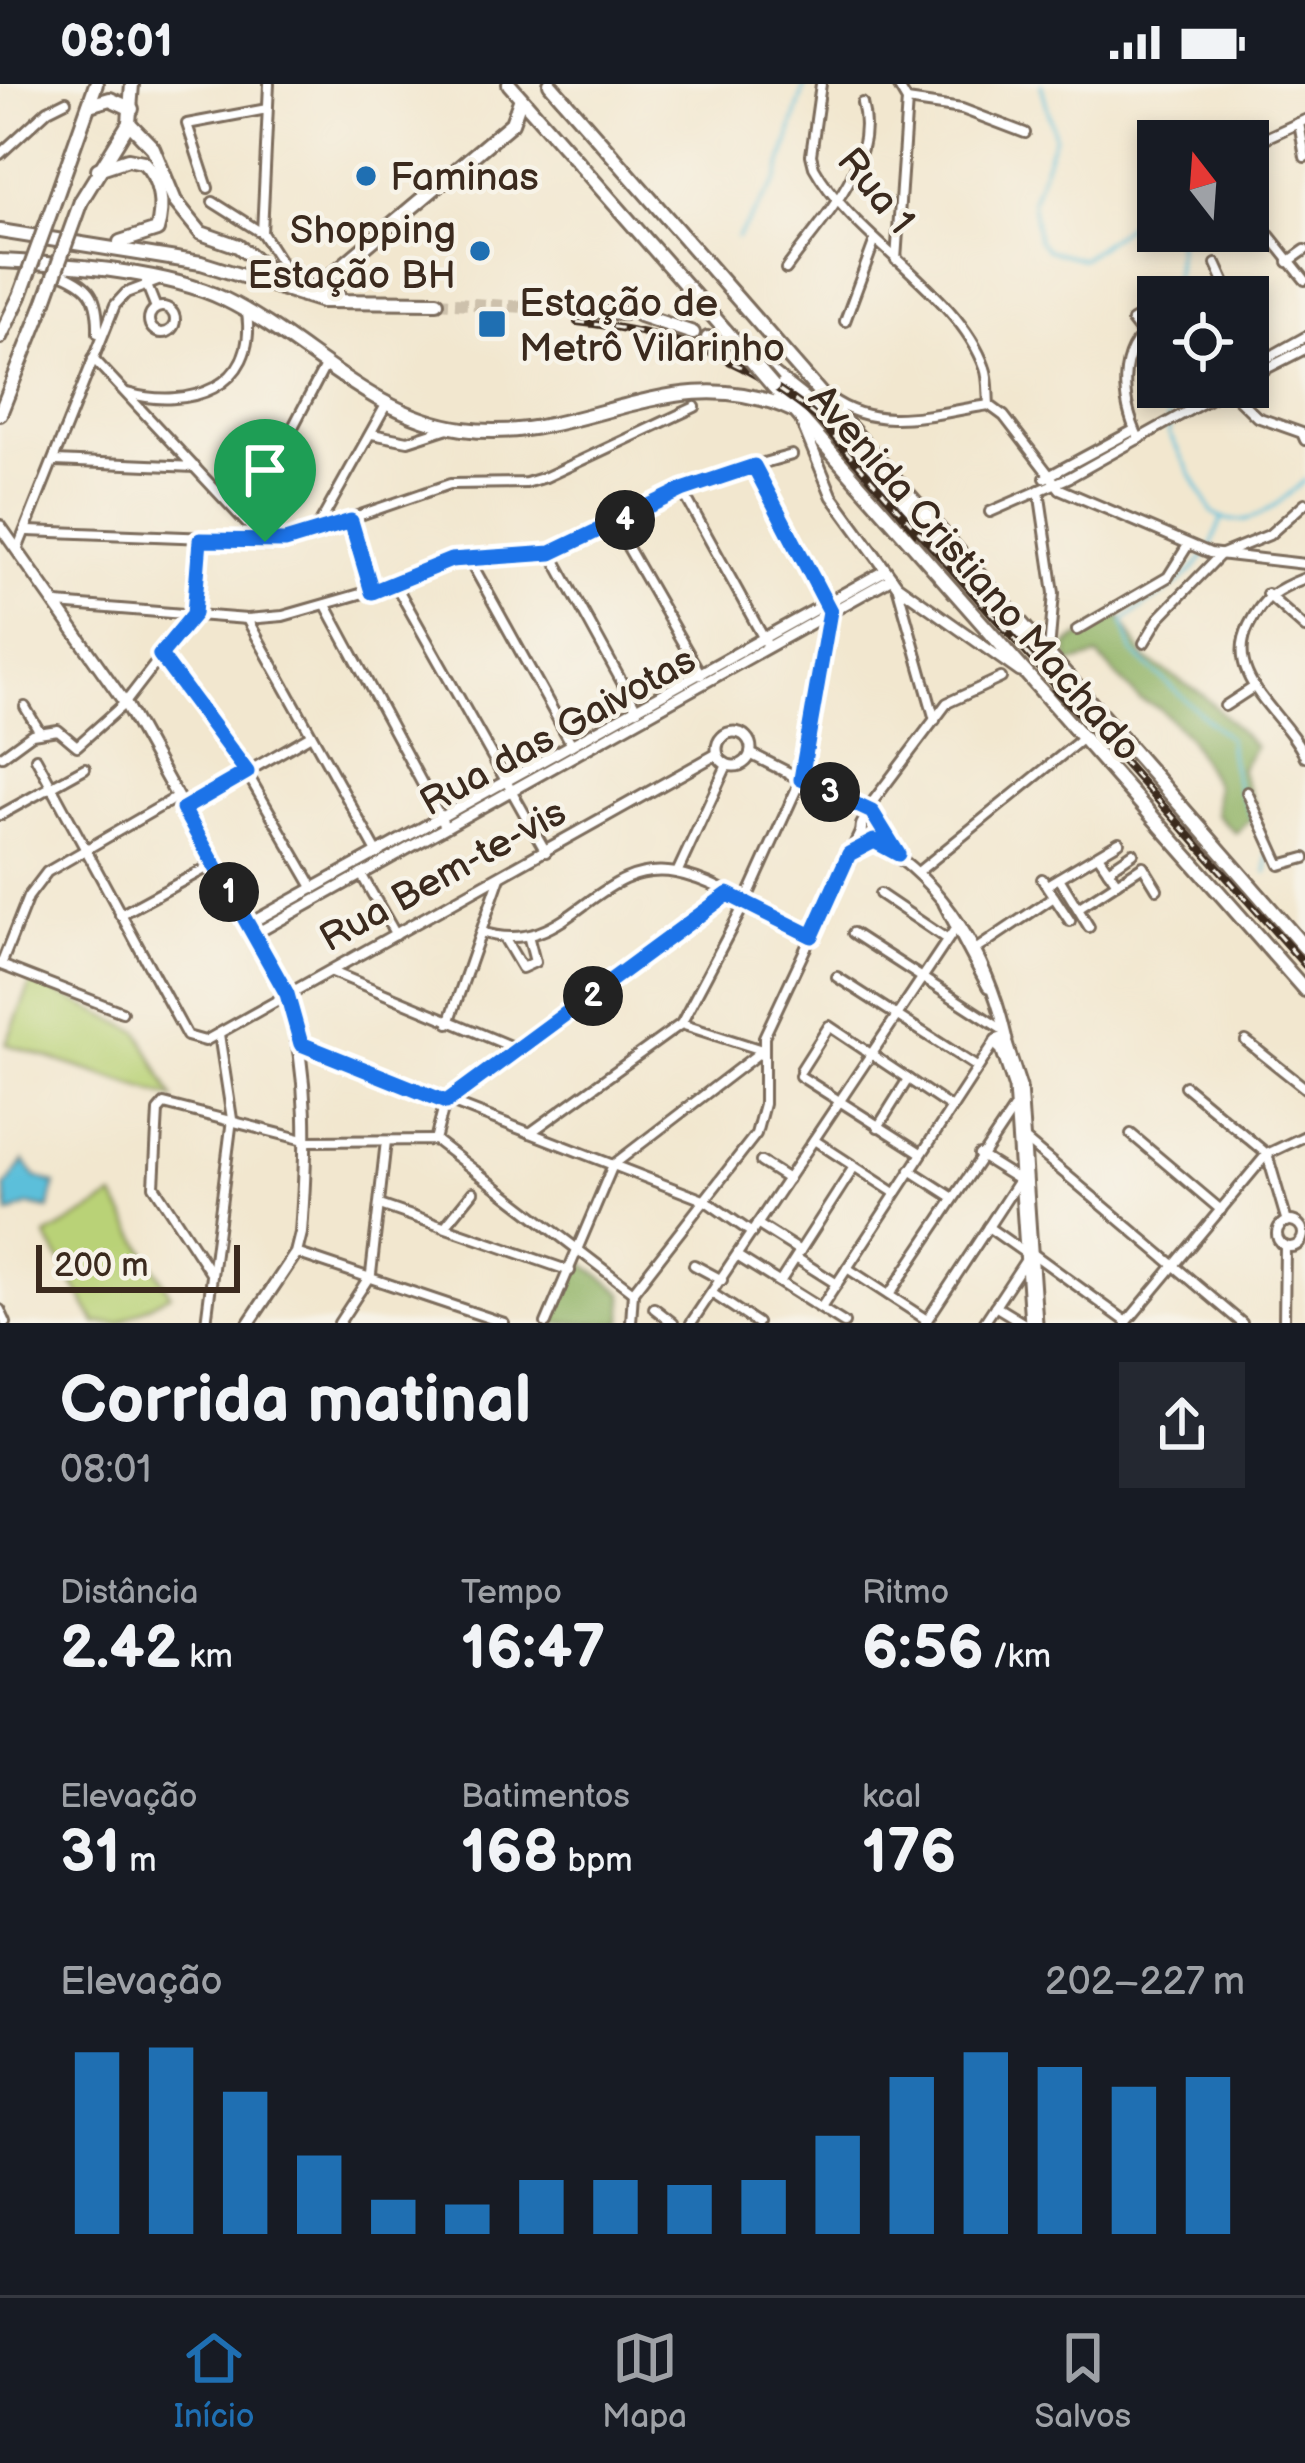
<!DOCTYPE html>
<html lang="pt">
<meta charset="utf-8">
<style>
:root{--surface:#171b24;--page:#242831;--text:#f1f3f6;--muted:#9ea1a6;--line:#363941;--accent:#1f6fb2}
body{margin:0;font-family:"Balsamiq Sans",sans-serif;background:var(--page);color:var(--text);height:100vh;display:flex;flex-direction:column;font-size:45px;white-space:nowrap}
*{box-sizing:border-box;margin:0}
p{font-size:39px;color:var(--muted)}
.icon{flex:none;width:66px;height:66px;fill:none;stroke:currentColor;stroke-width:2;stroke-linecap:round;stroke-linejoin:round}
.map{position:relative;height:1239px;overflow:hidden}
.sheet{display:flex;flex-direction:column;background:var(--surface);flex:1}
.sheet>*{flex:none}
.needle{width:78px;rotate:343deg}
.controls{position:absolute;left:1137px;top:36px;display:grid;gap:24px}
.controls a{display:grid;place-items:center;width:132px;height:132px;border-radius:0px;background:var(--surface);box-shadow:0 6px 18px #0003;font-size:60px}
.scale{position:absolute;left:36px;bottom:30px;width:204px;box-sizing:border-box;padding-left:12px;border:6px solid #3b2a1e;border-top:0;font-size:33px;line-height:42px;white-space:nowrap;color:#3b2a1e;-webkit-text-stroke:9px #f7f3e8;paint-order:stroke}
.pin{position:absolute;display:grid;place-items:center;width:102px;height:102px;color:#fff;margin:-123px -51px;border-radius:50% 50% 50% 0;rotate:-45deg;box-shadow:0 0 12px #0007}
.pin .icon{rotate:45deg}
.km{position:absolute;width:60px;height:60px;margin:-30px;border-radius:50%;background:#222;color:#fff;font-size:33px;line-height:60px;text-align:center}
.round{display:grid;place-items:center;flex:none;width:126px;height:126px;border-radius:0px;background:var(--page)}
.summary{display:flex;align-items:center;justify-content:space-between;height:204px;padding:0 60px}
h1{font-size:66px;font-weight:800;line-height:90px}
.metrics{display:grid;grid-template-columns:repeat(3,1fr);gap:18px;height:204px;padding:12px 60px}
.metrics div{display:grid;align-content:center}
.metrics b{font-size:60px;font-weight:800}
.metrics small{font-size:33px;font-weight:400}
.metrics p{font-size:33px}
.chart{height:336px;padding:24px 60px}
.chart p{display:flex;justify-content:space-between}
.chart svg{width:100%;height:216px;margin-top:12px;stroke:var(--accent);stroke-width:6}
.status{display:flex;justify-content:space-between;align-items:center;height:84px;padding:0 60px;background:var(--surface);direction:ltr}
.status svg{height:33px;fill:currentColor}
.tab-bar{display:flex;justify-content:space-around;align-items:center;height:168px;border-top:3px solid var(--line);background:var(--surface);font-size:33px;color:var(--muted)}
.tab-bar a{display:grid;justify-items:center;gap:6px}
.tab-bar .on{color:var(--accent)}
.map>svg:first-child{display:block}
</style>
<div class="status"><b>08:01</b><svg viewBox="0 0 49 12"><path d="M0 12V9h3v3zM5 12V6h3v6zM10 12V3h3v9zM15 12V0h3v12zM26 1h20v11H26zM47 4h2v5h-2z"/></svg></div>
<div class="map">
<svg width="1305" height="1239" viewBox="0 0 1305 1239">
<rect width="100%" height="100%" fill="#f7f3e8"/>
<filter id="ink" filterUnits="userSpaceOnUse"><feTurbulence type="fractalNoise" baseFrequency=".00833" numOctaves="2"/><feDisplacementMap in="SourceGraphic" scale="24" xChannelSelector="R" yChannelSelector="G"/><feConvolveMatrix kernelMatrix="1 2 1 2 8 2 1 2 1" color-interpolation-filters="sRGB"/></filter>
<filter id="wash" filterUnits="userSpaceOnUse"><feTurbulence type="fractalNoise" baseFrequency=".004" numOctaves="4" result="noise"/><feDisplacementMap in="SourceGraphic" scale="48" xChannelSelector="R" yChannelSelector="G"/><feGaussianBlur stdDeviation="2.7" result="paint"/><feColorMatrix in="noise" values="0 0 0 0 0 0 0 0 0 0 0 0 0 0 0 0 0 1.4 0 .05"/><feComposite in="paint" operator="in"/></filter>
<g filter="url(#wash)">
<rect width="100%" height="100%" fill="#f2e7cf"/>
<g fill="#b9d277" stroke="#7a7e4a" stroke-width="3">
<path d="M32,897l107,51 34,66 -167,-54z"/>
<path d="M114,1113l56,97 -51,29h-23l-50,-87z"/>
</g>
<g fill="#92b468" stroke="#666f43" stroke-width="3">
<path d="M1117,528l28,47 58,36 52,52 -15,22 17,44 -21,20 -20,-18v-29l-28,-49 -29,-29 -19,-8 -42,-44 -30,8 -1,-19z"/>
<path d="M580,1177l43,32v30h-72z"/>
</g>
<path fill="#5bbfda" stroke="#4b747c" stroke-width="3" d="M24,1077l11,16 20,7 -6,25 -20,-4 -20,9 -4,-26z"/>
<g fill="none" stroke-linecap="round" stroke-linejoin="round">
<g stroke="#5bbfda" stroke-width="3">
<path d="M1041,0l14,52 -23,65 6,39 9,10 35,9 60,-44 16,-4"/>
<path d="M737,154l40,-58 28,-96"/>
<path d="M1173,213l6,-66"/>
<path d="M1167,303l2,47 43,78c32,25 69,-10 93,-32"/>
<path d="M1210,465l11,-29"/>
<path d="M1204,472c-23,33 -52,41 -81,66l10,31 96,86c1,37 15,66 34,97"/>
<path d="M1267,788l1,-28"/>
</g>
</g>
</g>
<g filter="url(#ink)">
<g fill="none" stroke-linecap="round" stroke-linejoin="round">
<path stroke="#cdc1ac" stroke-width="12" stroke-dasharray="12 6" stroke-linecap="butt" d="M437,218l142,8"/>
<defs>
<g id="minor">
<path d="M821,0l-10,71 3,12c40,73 144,124 171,201 4,10 3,26 4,37"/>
<path d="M907,17l55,8 63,24"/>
<path d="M1299,39l6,34"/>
<path d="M1248,62l57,-26"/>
<path d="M0,70l48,-44 18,-9"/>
<path d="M208,104l-21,-64 80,-15"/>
<path d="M213,118l49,31 32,50"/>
<path d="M1248,125l57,71"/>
<path d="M262,149l7,-149"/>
<path d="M896,176l11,-159 -10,-17"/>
<path d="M1288,178l17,-12"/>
<path d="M1216,180l15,33"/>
<path d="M786,185c34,-48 93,-104 76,-166"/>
<path d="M55,187c35,13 44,24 43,62"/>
<path d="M146,199l10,25"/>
<circle cx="162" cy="236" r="13"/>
<path d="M845,237l30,-81"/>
<path d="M1248,257l10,27"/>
<path d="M93,274l171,184"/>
<path d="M1248,285l57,-32"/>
<path d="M1248,294l57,-29"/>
<path d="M1227,304l30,29 45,16 3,7"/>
<path d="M127,309c60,17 131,-4 120,-80"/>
<path d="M830,314c48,35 103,15 159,7"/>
<path d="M989,321l15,11 56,73 150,64 95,11"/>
<path d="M372,350l36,7 43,-14"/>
<path d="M1139,355c-17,-36 -24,-86 13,-112l-6,-14 -14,8 10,13"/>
<circle cx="271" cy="375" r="13"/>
<path d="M281,366l44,-84"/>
<path d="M55,377l140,6"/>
<path d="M1045,394l89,-48"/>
<path d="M682,406l86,156"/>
<path d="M1039,406l15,103 -5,59"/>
<path d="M990,428l80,-35 161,-90"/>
<path d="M351,437l21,71"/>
<path d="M615,441l86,150"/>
<path d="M28,447l257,10 165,-57 76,-1 20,-6 149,-70"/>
<path d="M315,448l71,-127"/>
<path d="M17,466l98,-245 11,-12 32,-12"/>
<path d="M551,469l86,157"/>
<path d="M468,473l104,188"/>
<path d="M1305,494c-28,11 -42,19 -56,47 -27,53 37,89 56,132"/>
<path d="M395,500l151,268"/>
<path d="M897,501l38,135"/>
<path d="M1267,510l38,34"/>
<path d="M57,520l190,15 36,-3 112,-32 56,-24 100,-7 166,-77 75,-21"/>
<path d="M327,523l118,219"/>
<path d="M193,530l7,-74"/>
<path d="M247,535l131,235"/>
<path d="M1077,546l91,-53 20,-32"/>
<path d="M1144,559l15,-25 61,-63 49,-20 36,-32"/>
<path d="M160,571l87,118 67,116"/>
<path d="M1225,622l29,-19"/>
<path d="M25,623l15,25"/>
<path d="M2,672l30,-22 26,-4 19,16 48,-43 67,-87"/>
<path d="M36,674l151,278 18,5 82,-46"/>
<path d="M1247,708l33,73 25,-7"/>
<path d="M183,725l128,-74"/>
<path d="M865,728l82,-109 54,-25"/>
<path d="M0,731l85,-47"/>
<path d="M850,769l21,-12"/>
<path d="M1098,771l19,28"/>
<path d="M1108,786l25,-17"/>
<path d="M918,788l165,-134"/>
<path d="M677,789l50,-108"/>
<path d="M361,790l35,61"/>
<path d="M1059,794l30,49"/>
<path d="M1042,795l28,42"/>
<path d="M1047,801l72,-43"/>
<path d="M880,810l65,44"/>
<path d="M1078,824l65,-42 14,23"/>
<path d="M120,831l94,-51"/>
<path d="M481,848c88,29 112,-74 195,-59 42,8 95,44 136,63"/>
<path d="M853,849l150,97"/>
<path d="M506,857l16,27 13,-6 -6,-23"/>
<path d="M975,866l79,-53"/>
<path d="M1,881l27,-68 19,-25 130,-75"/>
<path d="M1,881l121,47"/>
<path d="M330,887l187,78"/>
<path d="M837,893l140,90"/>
<path d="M449,939l51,-146"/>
<path d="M681,940l81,26"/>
<path d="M1246,957l59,47"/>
<path d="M301,960l405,157 46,32"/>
<path d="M801,986l28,-44 121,81"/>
<path d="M800,992l121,77"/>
<path d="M1185,1002l82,68 20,68"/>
<path d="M878,1043l30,-48"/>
<path d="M530,1049l151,-109 63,-119 57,-126 29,-168 -76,-145"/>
<path d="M1131,1050l90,76"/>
<path d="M1024,1055l218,184"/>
<path d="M435,1056l10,-38 282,-208"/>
<path d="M814,1056l81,53"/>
<path d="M761,1078l27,17"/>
<path d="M910,1086l42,27"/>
<path d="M380,1121l190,66"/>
<circle cx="1290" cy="1150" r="13"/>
<path d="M757,1140l43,27"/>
<path d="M446,1141l27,-33"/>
<path d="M988,1143l37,26"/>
<path d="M296,1169l208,70"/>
<path d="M1032,1169l95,69"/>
<path d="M737,1172l107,67"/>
<path d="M796,1174l41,26"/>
<path d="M694,1181l28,15"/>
<path d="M847,1184l80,52"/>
<path d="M210,1188l-56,-86 4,-75 6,-7 144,37 127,-1 198,152"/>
<path d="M780,1198l74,-115"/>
<path d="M713,1210l44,29"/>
<path d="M889,1211l126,-188"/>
<path d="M995,1222l28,17"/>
<path d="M654,1224l19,15"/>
<path d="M821,1224l174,-266"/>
<path d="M0,1226l6,13"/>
<path d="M206,1239l26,-204 -13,-85"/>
<path d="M339,1239l32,-49 15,-133"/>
<path d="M546,1239l67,-158 150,-115"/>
<path d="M631,1239l2,-31 123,-158 8,-30v-67l98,-209"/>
<path d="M691,1239l264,-394"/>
<path d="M925,1239l94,-143 -40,-25"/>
<path d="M984,1239l41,-62"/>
<path d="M1126,1239l141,-169 38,-18"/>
<path d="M1284,1239l1,-77"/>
</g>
<g id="tertiary">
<path d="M801,337l31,75 65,89 123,87"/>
<circle cx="734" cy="665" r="17"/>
<path d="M751,670l127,64"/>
<circle cx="873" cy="745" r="12"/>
<path d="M874,757c72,42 115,118 133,199"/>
<path d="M944,820l44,83"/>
<path d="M247,841l639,-355"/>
<path d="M253,851l639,-357"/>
<path d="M287,911l430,-241"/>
<path d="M1004,953l3,8 -8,3 -3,-8z"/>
<path d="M1007,960l14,43 16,236"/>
<path d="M1001,965l13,39 16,235"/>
</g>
<path id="secondary" d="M0,442l125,177 162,292c23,81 20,155 14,238l-5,20 -47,70"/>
<g id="trunk">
<path d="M509,0l217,247"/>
<path d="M550,0l755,864"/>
<path d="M89,21l21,-6 22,10"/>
<path d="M129,39l24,25 22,53 26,32 37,13 39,30 61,19"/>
<path d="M98,85l30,-10 15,3c18,17 21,45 14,68l-37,12"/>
<path d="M55,116l41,-116"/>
<path d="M81,117l48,-78 3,-39"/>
<path d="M0,147l201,32 121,38 115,1"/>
<path d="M0,177c67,4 164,9 224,38 82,40 145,117 239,130 117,17 210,-74 329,-19"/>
<path d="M309,210l203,-171 9,-25"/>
<path d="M579,226l45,3"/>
<path d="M640,231l53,18"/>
<path d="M0,253l20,-41"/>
<path d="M708,254l24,11"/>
<path d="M765,284l59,47 300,332"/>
<path d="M773,302l532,604"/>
<path d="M0,330l45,-113"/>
</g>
</defs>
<use href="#minor" stroke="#7b6c5c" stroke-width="14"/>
<use href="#tertiary" stroke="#7b6c5c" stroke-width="15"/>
<use href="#secondary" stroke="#7b6c5c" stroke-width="16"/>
<use href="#trunk" stroke="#7b6c5c" stroke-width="18"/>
<use href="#minor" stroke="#fff" stroke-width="8"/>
<use href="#tertiary" stroke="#fff" stroke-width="9"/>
<use href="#secondary" stroke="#fff" stroke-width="10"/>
<use href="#trunk" stroke="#fff" stroke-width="12"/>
<g stroke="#3b2a1e" stroke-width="3">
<path d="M875,399l40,52"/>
<path d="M1052,606l70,70"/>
</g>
<defs>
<path id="rail" d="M577,238c94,10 167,35 240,96l488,547"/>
</defs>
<use href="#rail" stroke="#3b2a1e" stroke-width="8"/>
<use href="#rail" stroke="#f7f3e8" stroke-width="3" stroke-dasharray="9" stroke-linecap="butt"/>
<defs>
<g id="trunk-bridge">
<path d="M20,212l35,-96"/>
<path d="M45,217l36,-100"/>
<path d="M726,247l47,55"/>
</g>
</defs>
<use href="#trunk-bridge" stroke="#7b6c5c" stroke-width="18" stroke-linecap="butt"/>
<use href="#trunk-bridge" stroke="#fff" stroke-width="12"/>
</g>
</g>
<g fill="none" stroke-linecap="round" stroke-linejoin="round" filter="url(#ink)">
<defs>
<path id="route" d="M754,382l76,145 -29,168 71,33 26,42 -24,-13 -25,13 -37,82 -84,-42 -282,208 -145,-58 -14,-50 -104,-185 64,-37 -87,-117 34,-41 6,-74 85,1 66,-20 21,71 79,-32 100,-7 131,-63z"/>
</defs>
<use href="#route" stroke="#fff" stroke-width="24"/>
<use href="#route" stroke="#1a73e8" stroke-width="15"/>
</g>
<g fill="#1f6fb2" stroke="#f7f3e8" stroke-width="4.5">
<circle cx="366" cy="92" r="12"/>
<circle cx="480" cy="167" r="12"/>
<rect x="477" y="225" width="30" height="30" rx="6"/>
</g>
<g text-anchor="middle" stroke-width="9" stroke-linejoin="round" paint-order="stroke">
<g font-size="39" fill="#3b2a1e" stroke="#f7f3e8" text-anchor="start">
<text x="390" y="106">Faminas</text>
<text x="456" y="159" text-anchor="end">Shopping<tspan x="456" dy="45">Estação BH</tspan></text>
<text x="519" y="232">Estação de<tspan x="519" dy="45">Metrô Vilarinho</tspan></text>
</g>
<g font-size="39" fill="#3b2a1e" stroke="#f7f3e8">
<text transform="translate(877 106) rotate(51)" y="14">Rua 1</text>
<text transform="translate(976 488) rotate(49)" y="14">Avenida Cristiano Machado</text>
<text transform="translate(557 646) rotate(-29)" y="14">Rua das Gaivotas</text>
<text transform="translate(442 790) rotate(-29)" y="14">Rua Bem-te-vis</text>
</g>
</g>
</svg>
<div class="controls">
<a><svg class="needle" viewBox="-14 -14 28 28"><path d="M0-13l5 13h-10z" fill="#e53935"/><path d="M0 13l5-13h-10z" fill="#9ea1a6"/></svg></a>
<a><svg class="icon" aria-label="locate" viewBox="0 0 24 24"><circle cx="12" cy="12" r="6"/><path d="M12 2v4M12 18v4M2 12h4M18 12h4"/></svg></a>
</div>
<div class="scale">200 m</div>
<div class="pin" style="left:265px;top:458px;background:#1e9e55"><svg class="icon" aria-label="arrive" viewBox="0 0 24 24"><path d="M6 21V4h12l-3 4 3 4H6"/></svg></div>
<b class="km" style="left:229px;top:808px">1</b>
<b class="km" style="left:593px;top:912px">2</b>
<b class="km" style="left:830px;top:708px">3</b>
<b class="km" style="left:625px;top:436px">4</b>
</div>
<section class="sheet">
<div class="summary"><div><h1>Corrida matinal</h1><p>08:01</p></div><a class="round"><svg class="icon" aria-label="share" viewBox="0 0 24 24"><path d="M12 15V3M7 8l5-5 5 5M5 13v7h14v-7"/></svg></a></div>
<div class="metrics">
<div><p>Distância</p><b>2.42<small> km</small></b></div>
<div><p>Tempo</p><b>16:47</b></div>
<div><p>Ritmo</p><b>6:56<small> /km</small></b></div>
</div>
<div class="metrics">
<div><p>Elevação</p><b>31<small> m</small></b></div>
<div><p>Batimentos</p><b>168<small> bpm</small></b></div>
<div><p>kcal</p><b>176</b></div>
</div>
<div class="chart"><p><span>Elevação</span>202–227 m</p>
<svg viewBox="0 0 160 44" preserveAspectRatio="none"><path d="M5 44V7M15 44V6M25 44V15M35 44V28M45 44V37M55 44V38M65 44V33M75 44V33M85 44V34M95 44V33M105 44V24M115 44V12M125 44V7M135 44V10M145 44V14M155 44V12"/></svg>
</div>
</section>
<nav class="tab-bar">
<a class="on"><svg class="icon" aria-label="home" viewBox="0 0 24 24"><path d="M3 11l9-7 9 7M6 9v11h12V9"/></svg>Início</a>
<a><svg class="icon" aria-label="map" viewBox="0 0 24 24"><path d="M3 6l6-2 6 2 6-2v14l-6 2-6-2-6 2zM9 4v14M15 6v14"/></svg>Mapa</a>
<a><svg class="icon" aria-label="saved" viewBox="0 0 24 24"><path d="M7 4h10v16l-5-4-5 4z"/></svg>Salvos</a>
</nav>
